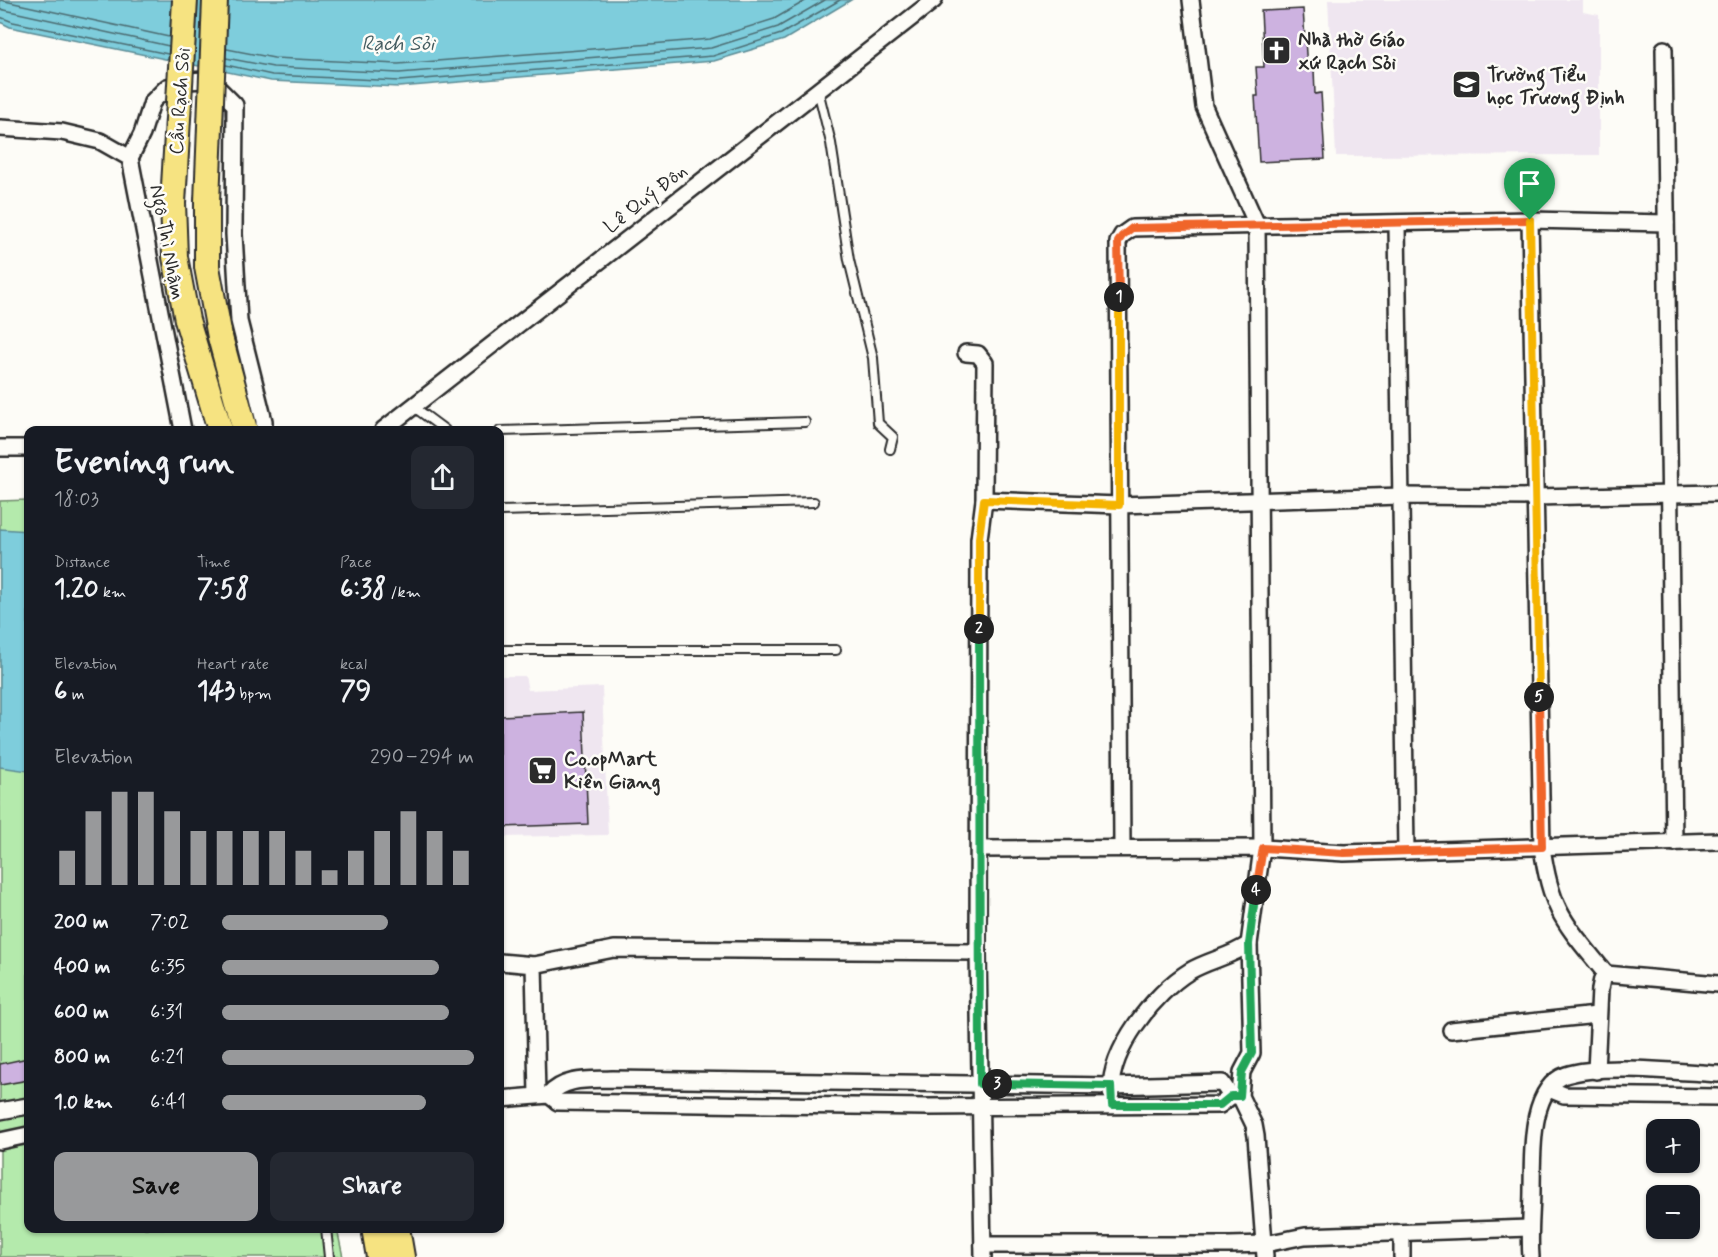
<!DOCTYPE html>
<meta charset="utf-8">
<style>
:root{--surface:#171b24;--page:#242831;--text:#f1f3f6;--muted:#9ea1a6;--accent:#98999b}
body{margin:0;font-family:Mynerve,sans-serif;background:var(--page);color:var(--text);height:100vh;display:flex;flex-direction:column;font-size:22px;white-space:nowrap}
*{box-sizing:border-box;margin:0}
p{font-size:20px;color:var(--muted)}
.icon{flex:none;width:33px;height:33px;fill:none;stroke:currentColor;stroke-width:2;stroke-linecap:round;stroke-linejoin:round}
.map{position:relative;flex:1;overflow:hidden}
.sheet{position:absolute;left:24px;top:426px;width:480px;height:807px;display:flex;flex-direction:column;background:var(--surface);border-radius:12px;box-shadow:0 2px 4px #0004}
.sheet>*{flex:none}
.buttons{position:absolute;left:1646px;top:1119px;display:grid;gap:12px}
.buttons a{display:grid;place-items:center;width:54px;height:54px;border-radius:12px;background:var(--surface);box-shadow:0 2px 4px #0004;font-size:30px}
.pin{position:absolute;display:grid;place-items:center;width:51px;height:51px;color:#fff;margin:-62px -26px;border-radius:50% 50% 50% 0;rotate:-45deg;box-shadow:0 0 6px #0007}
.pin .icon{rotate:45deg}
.km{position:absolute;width:30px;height:30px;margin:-15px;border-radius:50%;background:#222;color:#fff;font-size:16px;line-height:30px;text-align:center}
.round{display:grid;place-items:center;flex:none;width:63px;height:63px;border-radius:12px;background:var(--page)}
.summary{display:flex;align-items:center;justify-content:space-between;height:102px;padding:0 30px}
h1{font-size:33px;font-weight:800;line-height:45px}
.stats{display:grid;grid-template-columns:repeat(3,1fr);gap:9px;height:102px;padding:6px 30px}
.stats div{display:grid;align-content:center}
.stats b{font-size:26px;font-weight:800}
.stats small{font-size:16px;font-weight:400}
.stats p{font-size:16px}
.chart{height:168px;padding:12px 30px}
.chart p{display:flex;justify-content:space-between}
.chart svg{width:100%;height:108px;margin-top:6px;stroke:var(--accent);stroke-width:6}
.primary-button{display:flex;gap:12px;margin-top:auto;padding:12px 30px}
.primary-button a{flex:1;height:69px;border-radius:12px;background:var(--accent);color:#111;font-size:24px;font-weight:800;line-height:69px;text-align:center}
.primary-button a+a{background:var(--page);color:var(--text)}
ul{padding:0 30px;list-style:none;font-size:20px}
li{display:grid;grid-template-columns:96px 72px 1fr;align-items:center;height:45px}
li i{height:15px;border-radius:8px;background:var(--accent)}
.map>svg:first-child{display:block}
</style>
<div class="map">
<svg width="1718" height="1257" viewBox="0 0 1718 1257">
<rect width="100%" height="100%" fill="#fdfcf7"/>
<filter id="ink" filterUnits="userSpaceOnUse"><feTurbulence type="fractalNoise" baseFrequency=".0167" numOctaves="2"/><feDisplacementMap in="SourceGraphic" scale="12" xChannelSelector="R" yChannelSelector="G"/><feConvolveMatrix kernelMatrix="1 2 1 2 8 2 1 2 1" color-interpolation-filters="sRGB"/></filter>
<g filter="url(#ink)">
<g fill="#efe6f0">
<path d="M1328,0h255v12l16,3v140l-263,1z"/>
<path d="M500,676h25l3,14 74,-3 6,148 -108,2z"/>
</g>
<path fill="#b4eaac" stroke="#708a6c" stroke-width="1.5" d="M28,500v728l309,1 6,28h-343v-756z"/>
<g fill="#7ecddc" stroke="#5d8c95" stroke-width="1.5">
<path d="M0,0h851l-67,40 -70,21 -315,26 -128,-6 -261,-54 -10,-5z"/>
<path d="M0,529l28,2v240l-28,-4z"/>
</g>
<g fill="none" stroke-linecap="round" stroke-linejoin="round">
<g stroke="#4c6c72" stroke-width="1.5">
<path d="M0,0l169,37"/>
<path d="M0,9l169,37"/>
<path d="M0,17l13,5 155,32"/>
<path d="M227,49l47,9 124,6 182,-14 130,-11 64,-20 33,-19"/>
<path d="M226,58l47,9 126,6 312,-25 67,-21 47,-27"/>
<path d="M226,65l46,10 127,6 314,-25 68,-22 59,-34"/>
</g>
</g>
<g fill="#cdb2e0" stroke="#2b2b2b" stroke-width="1.5">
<path d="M1303,9l4,60h7l1,25 6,-1 4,66 -66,3 -4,-66h3l-2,-29h8l-3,-56z"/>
<path d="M583,712l5,112 -88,3v-111z"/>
<path d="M28,1058v22l-28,5v-21z"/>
</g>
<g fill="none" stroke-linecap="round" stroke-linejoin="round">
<defs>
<g id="service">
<path d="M818,90l13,53 18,117 24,98 5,65 15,14 -3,12"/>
<path d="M414,407l31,23"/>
<path d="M500,431l305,-9"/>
<path d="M500,511l314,-9"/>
<path d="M500,650h336"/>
<path d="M326,1228l3,29"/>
</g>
<g id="minor">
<path d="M1191,0l13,107 53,118 5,623 -13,96 3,109 -10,19 -2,24 14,29 2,11 9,121"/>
<path d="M1664,49l10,794"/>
<path d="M0,128l62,4 38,9 30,17 53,272"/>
<path d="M130,158l12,-24 10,-32 15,-15 20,-6 18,-1 14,9 16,16 -1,129 5,87 25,100v9"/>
<path d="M1530,220l12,627c9,66 24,77 64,127"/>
<path d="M1397,225l9,626"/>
<path d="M966,353l12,1 7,9 -1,137 -5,39 -1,413 5,305"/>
<path d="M383,430l551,-430"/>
<path d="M0,448h28"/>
<path d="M984,500l135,5 282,-9 134,1 183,-4"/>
<path d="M1122,847l-4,-605 4,-7 10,-7 398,-8 136,3"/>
<path d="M980,849l282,-1 82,5 374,-12"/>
<path d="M500,962l34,3"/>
<path d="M1451,1030l146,-15"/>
<path d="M1596,1071l4,-82 2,-10 4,-5 112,10"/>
<path d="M1549,1089l15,6 154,2"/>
<path d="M1111,1093c-2,-43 43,-100 79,-122 19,-11 40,-14 59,-27"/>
<path d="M537,1095l-3,-130 80,-16 364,3"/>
<path d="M549,1095c16,-18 40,-15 63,-16l499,7 111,-3 9,13"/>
<path d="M500,1099l49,-4 9,7 370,5 292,-2 11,-9h9"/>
<path d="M0,1111l28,-5"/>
<path d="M0,1141l28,-6"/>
<path d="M1402,1233v24"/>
<path d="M983,1245h247l35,-1 40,-8 224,-8"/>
<path d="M1531,1257c-2,-24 1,-45 1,-69 1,-31 -4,-100 34,-113 34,-12 114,-3 152,-1"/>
</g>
<g id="primary">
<path d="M207,202v65l13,70 25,93"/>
<path d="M173,203l2,54 12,63 33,110"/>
<path d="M374,1228l5,29"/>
<path d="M397,1228l5,29"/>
</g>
</defs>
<use href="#service" stroke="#2b2b2b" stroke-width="12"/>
<use href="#minor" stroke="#2b2b2b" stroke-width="20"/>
<use href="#primary" stroke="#2b2b2b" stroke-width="28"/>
<use href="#service" stroke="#fdfcf7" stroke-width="8"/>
<use href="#minor" stroke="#fdfcf7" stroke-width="15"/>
<use href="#primary" stroke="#f6e381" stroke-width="24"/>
<defs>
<g id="primary-bridge">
<path d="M207,202l8,-202"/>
<path d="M173,203l12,-203"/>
</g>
</defs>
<use href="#primary-bridge" stroke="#2b2b2b" stroke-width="28" stroke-linecap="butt"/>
<use href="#primary-bridge" stroke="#f6e381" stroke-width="24"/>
</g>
</g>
<g fill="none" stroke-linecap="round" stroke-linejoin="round" filter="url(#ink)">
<defs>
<path id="split-1" d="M1119,297l-1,-55 4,-6 10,-8 398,-8"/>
<path id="split-2" d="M979,629v-91l5,-38 135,5v-208"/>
<path id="split-3" d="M979,629l1,455h17"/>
<path id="split-4" d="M997,1084l114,2 1,19h108l11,-9h9l2,-24 10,-19 -3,-109 7,-54"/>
<path id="split-5" d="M1256,890l7,-42 81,5 198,-6 -3,-150"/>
<path id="split-6" d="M1530,220l9,477"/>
</defs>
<use href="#split-1" stroke="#fff" stroke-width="12"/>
<use href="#split-2" stroke="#fff" stroke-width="12"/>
<use href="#split-3" stroke="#fff" stroke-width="12"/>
<use href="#split-4" stroke="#fff" stroke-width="12"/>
<use href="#split-5" stroke="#fff" stroke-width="12"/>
<use href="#split-6" stroke="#fff" stroke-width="12"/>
<use href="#split-1" stroke="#f0652b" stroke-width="8"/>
<use href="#split-2" stroke="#f5b400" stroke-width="8"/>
<use href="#split-3" stroke="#22a559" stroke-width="8"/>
<use href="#split-4" stroke="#22a559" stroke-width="8"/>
<use href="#split-5" stroke="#f0652b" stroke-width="8"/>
<use href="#split-6" stroke="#f5b400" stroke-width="8"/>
</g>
<defs>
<symbol id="church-square" viewBox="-11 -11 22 22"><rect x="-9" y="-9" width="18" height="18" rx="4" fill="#2b2b2b" stroke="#fdfcf7"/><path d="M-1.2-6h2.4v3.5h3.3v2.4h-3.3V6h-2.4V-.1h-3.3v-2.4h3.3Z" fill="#fff"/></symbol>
<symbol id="school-square" viewBox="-11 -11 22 22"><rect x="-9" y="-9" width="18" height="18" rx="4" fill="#2b2b2b" stroke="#fdfcf7"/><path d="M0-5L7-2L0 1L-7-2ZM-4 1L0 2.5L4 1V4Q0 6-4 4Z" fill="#fff"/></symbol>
<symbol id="supermarket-square" viewBox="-11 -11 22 22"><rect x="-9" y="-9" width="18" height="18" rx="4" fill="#2b2b2b" stroke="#fdfcf7"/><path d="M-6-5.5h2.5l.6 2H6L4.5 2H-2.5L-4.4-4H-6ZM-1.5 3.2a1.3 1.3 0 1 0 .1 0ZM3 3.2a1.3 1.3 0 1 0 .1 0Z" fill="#fff"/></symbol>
</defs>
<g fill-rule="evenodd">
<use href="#church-square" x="1260" y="34" width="33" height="33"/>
<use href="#school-square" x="1450" y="68" width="33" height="33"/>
<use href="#supermarket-square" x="526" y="754" width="33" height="33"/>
</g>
<g text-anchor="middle" stroke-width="5" stroke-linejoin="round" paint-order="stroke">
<g font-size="20" font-weight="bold" fill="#2b2b2b" stroke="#fdfcf7" text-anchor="start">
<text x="1298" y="46">Nhà thờ Giáo<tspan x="1298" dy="23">xứ Rạch Sỏi</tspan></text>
<text x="1487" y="81">Trường Tiểu<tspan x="1487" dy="23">học Trương Định</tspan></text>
<text x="564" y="765">Co.opMart<tspan x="564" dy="23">Kiên Giang</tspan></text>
</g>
<g font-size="20" fill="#2b2b2b" stroke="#fdfcf7">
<text transform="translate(179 101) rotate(-86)" y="7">Cầu Rạch Sỏi</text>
<text transform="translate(645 198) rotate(-38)" y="7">Lê Quý Đôn</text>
<text transform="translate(168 242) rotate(79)" y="7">Ngô Thì Nhậm</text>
</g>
<g font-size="21" font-style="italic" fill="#445c60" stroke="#fdfcf7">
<text x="398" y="50">Rạch Sỏi</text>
</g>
</g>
</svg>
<div class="buttons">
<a>+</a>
<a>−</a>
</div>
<div class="pin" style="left:1530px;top:220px;background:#1e9e55"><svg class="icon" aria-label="arrive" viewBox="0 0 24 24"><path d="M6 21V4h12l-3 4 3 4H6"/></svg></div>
<b class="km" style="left:1119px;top:297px">1</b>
<b class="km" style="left:979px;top:629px">2</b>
<b class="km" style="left:997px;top:1084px">3</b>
<b class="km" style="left:1256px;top:890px">4</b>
<b class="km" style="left:1539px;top:697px">5</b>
<section class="sheet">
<div class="summary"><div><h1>Evening run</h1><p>18:03</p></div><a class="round"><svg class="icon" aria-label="share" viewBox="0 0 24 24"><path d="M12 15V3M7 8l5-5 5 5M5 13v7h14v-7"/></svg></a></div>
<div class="stats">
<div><p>Distance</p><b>1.20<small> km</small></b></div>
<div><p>Time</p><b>7:58</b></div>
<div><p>Pace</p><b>6:38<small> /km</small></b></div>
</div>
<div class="stats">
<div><p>Elevation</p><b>6<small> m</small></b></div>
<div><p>Heart rate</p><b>143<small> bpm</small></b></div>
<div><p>kcal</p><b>79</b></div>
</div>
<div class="chart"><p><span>Elevation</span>290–294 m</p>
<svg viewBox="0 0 160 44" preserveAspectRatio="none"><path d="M5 44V30M15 44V14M25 44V6M35 44V6M45 44V14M55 44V22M65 44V22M75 44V22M85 44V22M95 44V30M105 44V38M115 44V30M125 44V22M135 44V14M145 44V22M155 44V30"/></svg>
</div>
<ul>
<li><b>200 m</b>7:02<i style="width:66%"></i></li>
<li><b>400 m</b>6:35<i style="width:86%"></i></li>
<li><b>600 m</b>6:31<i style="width:90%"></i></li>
<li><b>800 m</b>6:21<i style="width:100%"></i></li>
<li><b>1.0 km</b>6:41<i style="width:81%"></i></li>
</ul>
<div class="primary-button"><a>Save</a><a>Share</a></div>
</section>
</div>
